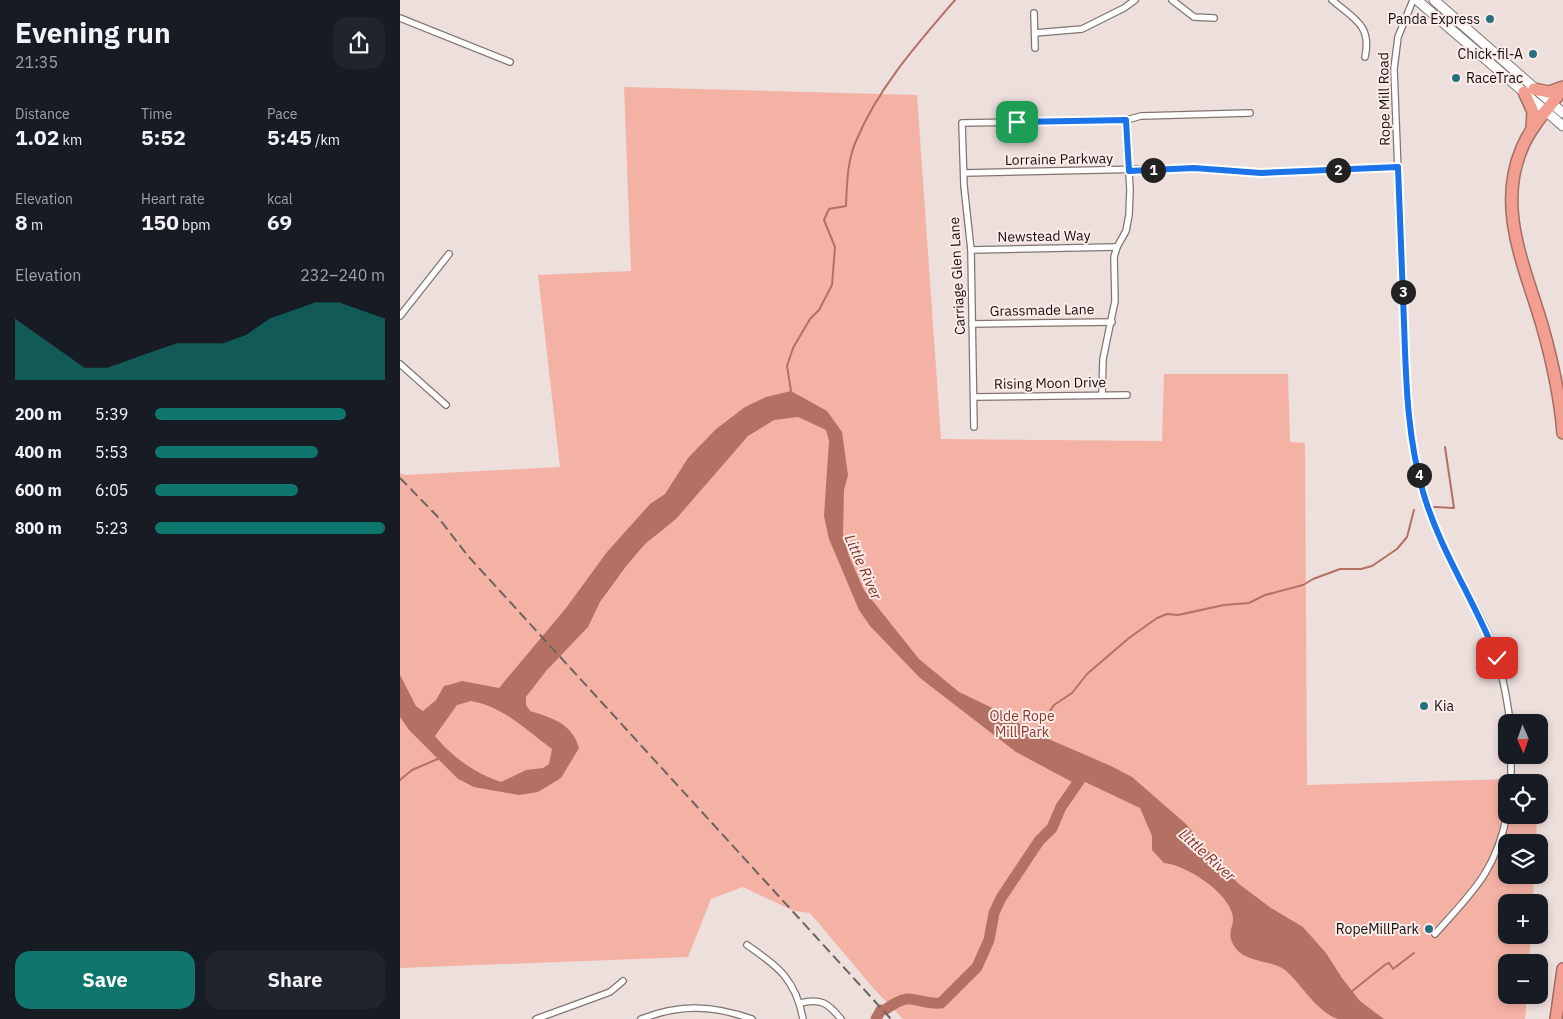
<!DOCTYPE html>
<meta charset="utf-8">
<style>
:root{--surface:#171b24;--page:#20242c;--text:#f1f3f6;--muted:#9ea1a6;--accent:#0f766e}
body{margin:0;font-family:"IBM Plex Sans",sans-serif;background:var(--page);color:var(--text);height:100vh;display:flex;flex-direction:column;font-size:19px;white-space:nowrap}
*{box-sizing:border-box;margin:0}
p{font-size:16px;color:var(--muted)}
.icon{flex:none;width:28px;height:28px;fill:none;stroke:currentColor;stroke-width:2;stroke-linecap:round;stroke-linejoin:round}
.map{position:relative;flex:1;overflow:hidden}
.side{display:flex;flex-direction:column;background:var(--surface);width:400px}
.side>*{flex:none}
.needle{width:32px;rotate:178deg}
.tools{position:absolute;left:1098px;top:714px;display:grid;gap:10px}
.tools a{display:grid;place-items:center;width:50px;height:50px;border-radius:10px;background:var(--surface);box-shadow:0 2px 8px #0003;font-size:25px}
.pin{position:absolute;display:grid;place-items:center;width:42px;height:42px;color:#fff;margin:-21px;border-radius:10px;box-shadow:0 2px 8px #0006}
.km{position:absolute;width:25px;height:25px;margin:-12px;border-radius:50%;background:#222;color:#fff;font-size:14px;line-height:25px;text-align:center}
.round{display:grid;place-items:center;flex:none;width:52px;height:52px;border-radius:15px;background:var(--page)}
.headline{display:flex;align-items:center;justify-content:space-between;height:85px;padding:0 15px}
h1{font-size:28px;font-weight:700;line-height:38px}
.stats{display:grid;grid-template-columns:repeat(3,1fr);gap:8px;height:85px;padding:5px 15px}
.stats div{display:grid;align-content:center}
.stats b{font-size:21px;font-weight:700}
.stats small{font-size:14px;font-weight:400}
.stats p{font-size:14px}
.chart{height:140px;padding:10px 15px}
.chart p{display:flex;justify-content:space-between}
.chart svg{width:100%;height:90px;margin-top:5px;fill:var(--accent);opacity:.7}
.button{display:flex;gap:10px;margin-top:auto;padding:10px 15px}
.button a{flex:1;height:58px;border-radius:15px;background:var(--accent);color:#fff;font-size:20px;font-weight:700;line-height:58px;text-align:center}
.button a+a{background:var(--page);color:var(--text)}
ul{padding:0 15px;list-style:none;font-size:16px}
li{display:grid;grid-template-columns:80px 60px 1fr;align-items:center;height:38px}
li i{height:12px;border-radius:6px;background:var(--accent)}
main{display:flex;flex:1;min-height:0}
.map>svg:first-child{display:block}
</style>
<main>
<section class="side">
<div class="headline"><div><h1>Evening run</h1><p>21:35</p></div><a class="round"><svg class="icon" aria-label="share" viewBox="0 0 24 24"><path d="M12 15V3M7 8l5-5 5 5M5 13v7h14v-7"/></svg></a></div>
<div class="stats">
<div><p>Distance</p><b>1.02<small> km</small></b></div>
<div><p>Time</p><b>5:52</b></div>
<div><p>Pace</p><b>5:45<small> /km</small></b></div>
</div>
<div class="stats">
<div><p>Elevation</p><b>8<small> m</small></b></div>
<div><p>Heart rate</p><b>150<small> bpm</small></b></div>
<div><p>kcal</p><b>69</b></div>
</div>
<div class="chart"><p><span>Elevation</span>232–240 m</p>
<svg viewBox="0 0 160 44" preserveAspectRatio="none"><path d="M0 44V14L10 22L20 30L30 38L40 38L50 34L60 30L70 26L80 26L90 26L100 22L110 14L120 10L130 6L140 6L150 10L160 14V44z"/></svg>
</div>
<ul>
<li><b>200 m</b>5:39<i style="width:83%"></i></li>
<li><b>400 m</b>5:53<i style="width:71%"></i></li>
<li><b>600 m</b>6:05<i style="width:62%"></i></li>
<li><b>800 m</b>5:23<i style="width:100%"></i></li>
</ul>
<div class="button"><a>Save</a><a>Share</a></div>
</section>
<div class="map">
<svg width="1163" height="1019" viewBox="0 0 1163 1019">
<rect width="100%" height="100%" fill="#eddfdc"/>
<path fill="#f4b2a5" d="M224,87l293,8 24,344 221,2 2,-67h124l2,68 15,1 2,342 232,-7v9v-5h-33v33h31l-1,27h-30v33h28l-1,27h-27v33h25l-2,27h-23v33h21l-2,24h-622l-29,-30 -64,-76 -16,-2 -51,-24 -32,12 -23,58 -288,11v-495l5,2 155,-8 -22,-192 93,-4z"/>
<path fill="#b57064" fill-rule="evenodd" d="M391,391l36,20 15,21 6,43 -4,15 -1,44 6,22 15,34 55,69 40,33 48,23 23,16 81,35 21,11 54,47 32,39 21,21 32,24 32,19 23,26 16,25 18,23 24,18c-11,0 -36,0 -46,0 -22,-7 -36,-35 -53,-49 -15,-11 -39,-6 -51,-24 -8,-13 0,-19 -1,-29 -4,-25 -47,-52 -69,-54l-12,-13v-14l-12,-28 -57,-27 -11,1 -56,-30 -96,-74 -50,-52 -11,-16 -30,-71 -5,-23 5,-75 -3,-11 -28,-13 -24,3 -26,16 -72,83 -31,25 -18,21 -27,37 -12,25 -42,44 -20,26v8l4,6c22,7 42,12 49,37l-18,30 -23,14 -19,3 -45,-8 -16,-8 -49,-49 -9,-13v-42l16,31 7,5 13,-11 8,-14 8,-2 10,-3 37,7 67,-80 41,-56 43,-48 15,-10 23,-36 28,-29 29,-22 21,-10zM71,701c33,6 55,29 81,48l-3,15 -6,4 -17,2 -25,12c-25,-8 -50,-26 -66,-46l22,-31z"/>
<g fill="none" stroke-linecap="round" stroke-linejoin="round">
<g stroke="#b57064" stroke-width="2">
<path d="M391,391l-4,-25 6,-18 17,-29 9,-9 13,-25 3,-38 -11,-27 5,-11 17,-3c1,-21 1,-45 10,-65 22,-53 61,-97 99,-141"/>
<path d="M1034,507l20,1 -9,-61"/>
<path d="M634,735l20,-30 18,-12 15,-19 42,-36 28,-20 10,-4 11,1 46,-10 25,-2 16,-8 38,-10 10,-6 27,-10h21l11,-3 25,-17 10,-12 7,-27"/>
<path d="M0,780l12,-10 28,-12"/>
<path d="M951,992l35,-28 3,-1 4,6 21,-16"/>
</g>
<g stroke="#b57064" stroke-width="11">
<path d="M486,1009c29,-20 26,-4 55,-6l36,-36 12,-27 5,-27 7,-15 38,-57 13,-13 9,-21 18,-26 6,-12"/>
<path d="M476,1019l5,-9"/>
</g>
<defs>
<g id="street">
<path d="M772,0l22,17 20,1"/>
<path d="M932,0c22,19 40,25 33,57"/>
<path d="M1013,0l-15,37 -4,32c3,77 6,154 9,231 2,64 2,128 20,191 13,48 39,89 61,134 15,31 22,64 26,97"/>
<path d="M634,13l1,35"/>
<path d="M0,18l110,44"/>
<path d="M635,33l47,-4 42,-21 11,-8"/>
<path d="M564,173l230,-5 67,5 137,-6"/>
<path d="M571,250l146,-3"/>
<path d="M0,316l49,-62"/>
<path d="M572,324l140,-2"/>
<path d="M0,364l46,41"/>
<path d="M702,395l1,-36 12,-58 -1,-44 3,-10 9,-16 3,-16 1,-25 -4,-70"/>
<path d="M574,397l153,-2"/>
<path d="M574,427l-3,-177 -7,-64 -2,-63 164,-3 15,-4 109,-3"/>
<path d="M1111,755v27"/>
<path d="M1035,934c37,-42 60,-61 72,-119"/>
<path d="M347,945c31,21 49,35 56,74"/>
<path d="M400,1003c21,-5 28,0 41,16"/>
<path d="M136,1019l74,-27 13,-11"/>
<path d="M241,1019c40,-15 71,-14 111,0"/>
</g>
<g id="secondary">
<path d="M1017,0l146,126"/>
<path d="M1034,0l129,113"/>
</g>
<g id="highway">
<path d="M1134,89l15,3 14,-5"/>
<path d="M1163,89c-14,19 -32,37 -41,59 -26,60 3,119 20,177 10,35 18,71 21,108"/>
<path d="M1124,92l9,20 -1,16"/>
<path d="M1156,1019l7,-50"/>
</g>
</defs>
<use href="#street" stroke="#817572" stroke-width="8"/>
<use href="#secondary" stroke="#817572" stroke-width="11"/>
<use href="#highway" stroke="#a46d63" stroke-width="14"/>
<use href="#street" stroke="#fff" stroke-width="5.5"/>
<use href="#secondary" stroke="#fff" stroke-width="9"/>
<use href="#highway" stroke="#f29f91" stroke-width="11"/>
<path stroke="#6c6362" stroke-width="2" stroke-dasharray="10 5" stroke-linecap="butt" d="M0,478l37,38 31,40 423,463"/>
</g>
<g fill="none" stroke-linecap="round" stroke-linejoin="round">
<defs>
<path id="route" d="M617,122l109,-2 3,51 65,-3 67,5 137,-6c2,52 4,104 6,156 2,57 3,113 19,169 17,59 52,109 74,166"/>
</defs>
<use href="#route" stroke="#fff" stroke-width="10"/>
<use href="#route" stroke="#1a73e8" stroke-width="6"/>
</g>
<g fill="#28707c" stroke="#fbecea" stroke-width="2">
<circle cx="1090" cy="19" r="5"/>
<circle cx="1133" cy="54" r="5"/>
<circle cx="1056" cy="78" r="5"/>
<circle cx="1024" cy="706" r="5"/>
<circle cx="1029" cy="929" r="5"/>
</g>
<g text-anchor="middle" stroke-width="4" stroke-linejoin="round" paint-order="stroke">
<g font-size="14" fill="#140f0e" stroke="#fbecea" text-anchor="end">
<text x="1080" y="24">Panda Express</text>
<text x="1123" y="59">Chick-fil-A</text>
<text x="1066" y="83" text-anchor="start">RaceTrac</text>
<text x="1034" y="711" text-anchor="start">Kia</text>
<text x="1019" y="934">RopeMillPark</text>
</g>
<g font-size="14" fill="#140f0e" stroke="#fbecea">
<text transform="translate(984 99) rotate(-91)" y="5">Rope Mill Road</text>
<text transform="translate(659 159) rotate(-1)" y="5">Lorraine Parkway</text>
<text transform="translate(644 236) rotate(-1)" y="5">Newstead Way</text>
<text transform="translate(557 276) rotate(-93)" y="5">Carriage Glen Lane</text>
<text transform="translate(642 310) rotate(-1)" y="5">Grassmade Lane</text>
<text transform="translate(650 383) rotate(-1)" y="5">Rising Moon Drive</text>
</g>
<g font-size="14" fill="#8f382c" stroke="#fbecea">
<text x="622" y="721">Olde Rope<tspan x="622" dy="16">Mill Park</tspan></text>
</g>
<g font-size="15" font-style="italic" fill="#842f23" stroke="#fbecea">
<text transform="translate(463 567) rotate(66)" y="5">Little River</text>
<text transform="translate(807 855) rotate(42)" y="5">Little River</text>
</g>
</g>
</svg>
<div class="tools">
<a><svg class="needle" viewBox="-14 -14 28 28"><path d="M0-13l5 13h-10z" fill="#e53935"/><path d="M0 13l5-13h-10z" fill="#9ea1a6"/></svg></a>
<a><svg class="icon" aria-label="locate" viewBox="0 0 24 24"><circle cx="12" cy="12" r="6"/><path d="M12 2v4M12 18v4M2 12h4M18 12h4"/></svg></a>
<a><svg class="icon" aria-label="layers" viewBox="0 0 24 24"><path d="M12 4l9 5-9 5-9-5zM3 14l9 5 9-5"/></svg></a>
<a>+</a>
<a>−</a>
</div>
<div class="pin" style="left:617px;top:122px;background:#1e9e55"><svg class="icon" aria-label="arrive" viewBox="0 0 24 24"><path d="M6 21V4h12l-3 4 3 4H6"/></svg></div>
<div class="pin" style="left:1097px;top:658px;background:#d93025"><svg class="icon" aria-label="check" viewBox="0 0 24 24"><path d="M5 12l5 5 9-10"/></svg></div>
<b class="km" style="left:753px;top:170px">1</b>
<b class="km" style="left:938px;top:170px">2</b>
<b class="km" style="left:1003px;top:292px">3</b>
<b class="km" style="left:1019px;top:475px">4</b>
</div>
</main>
